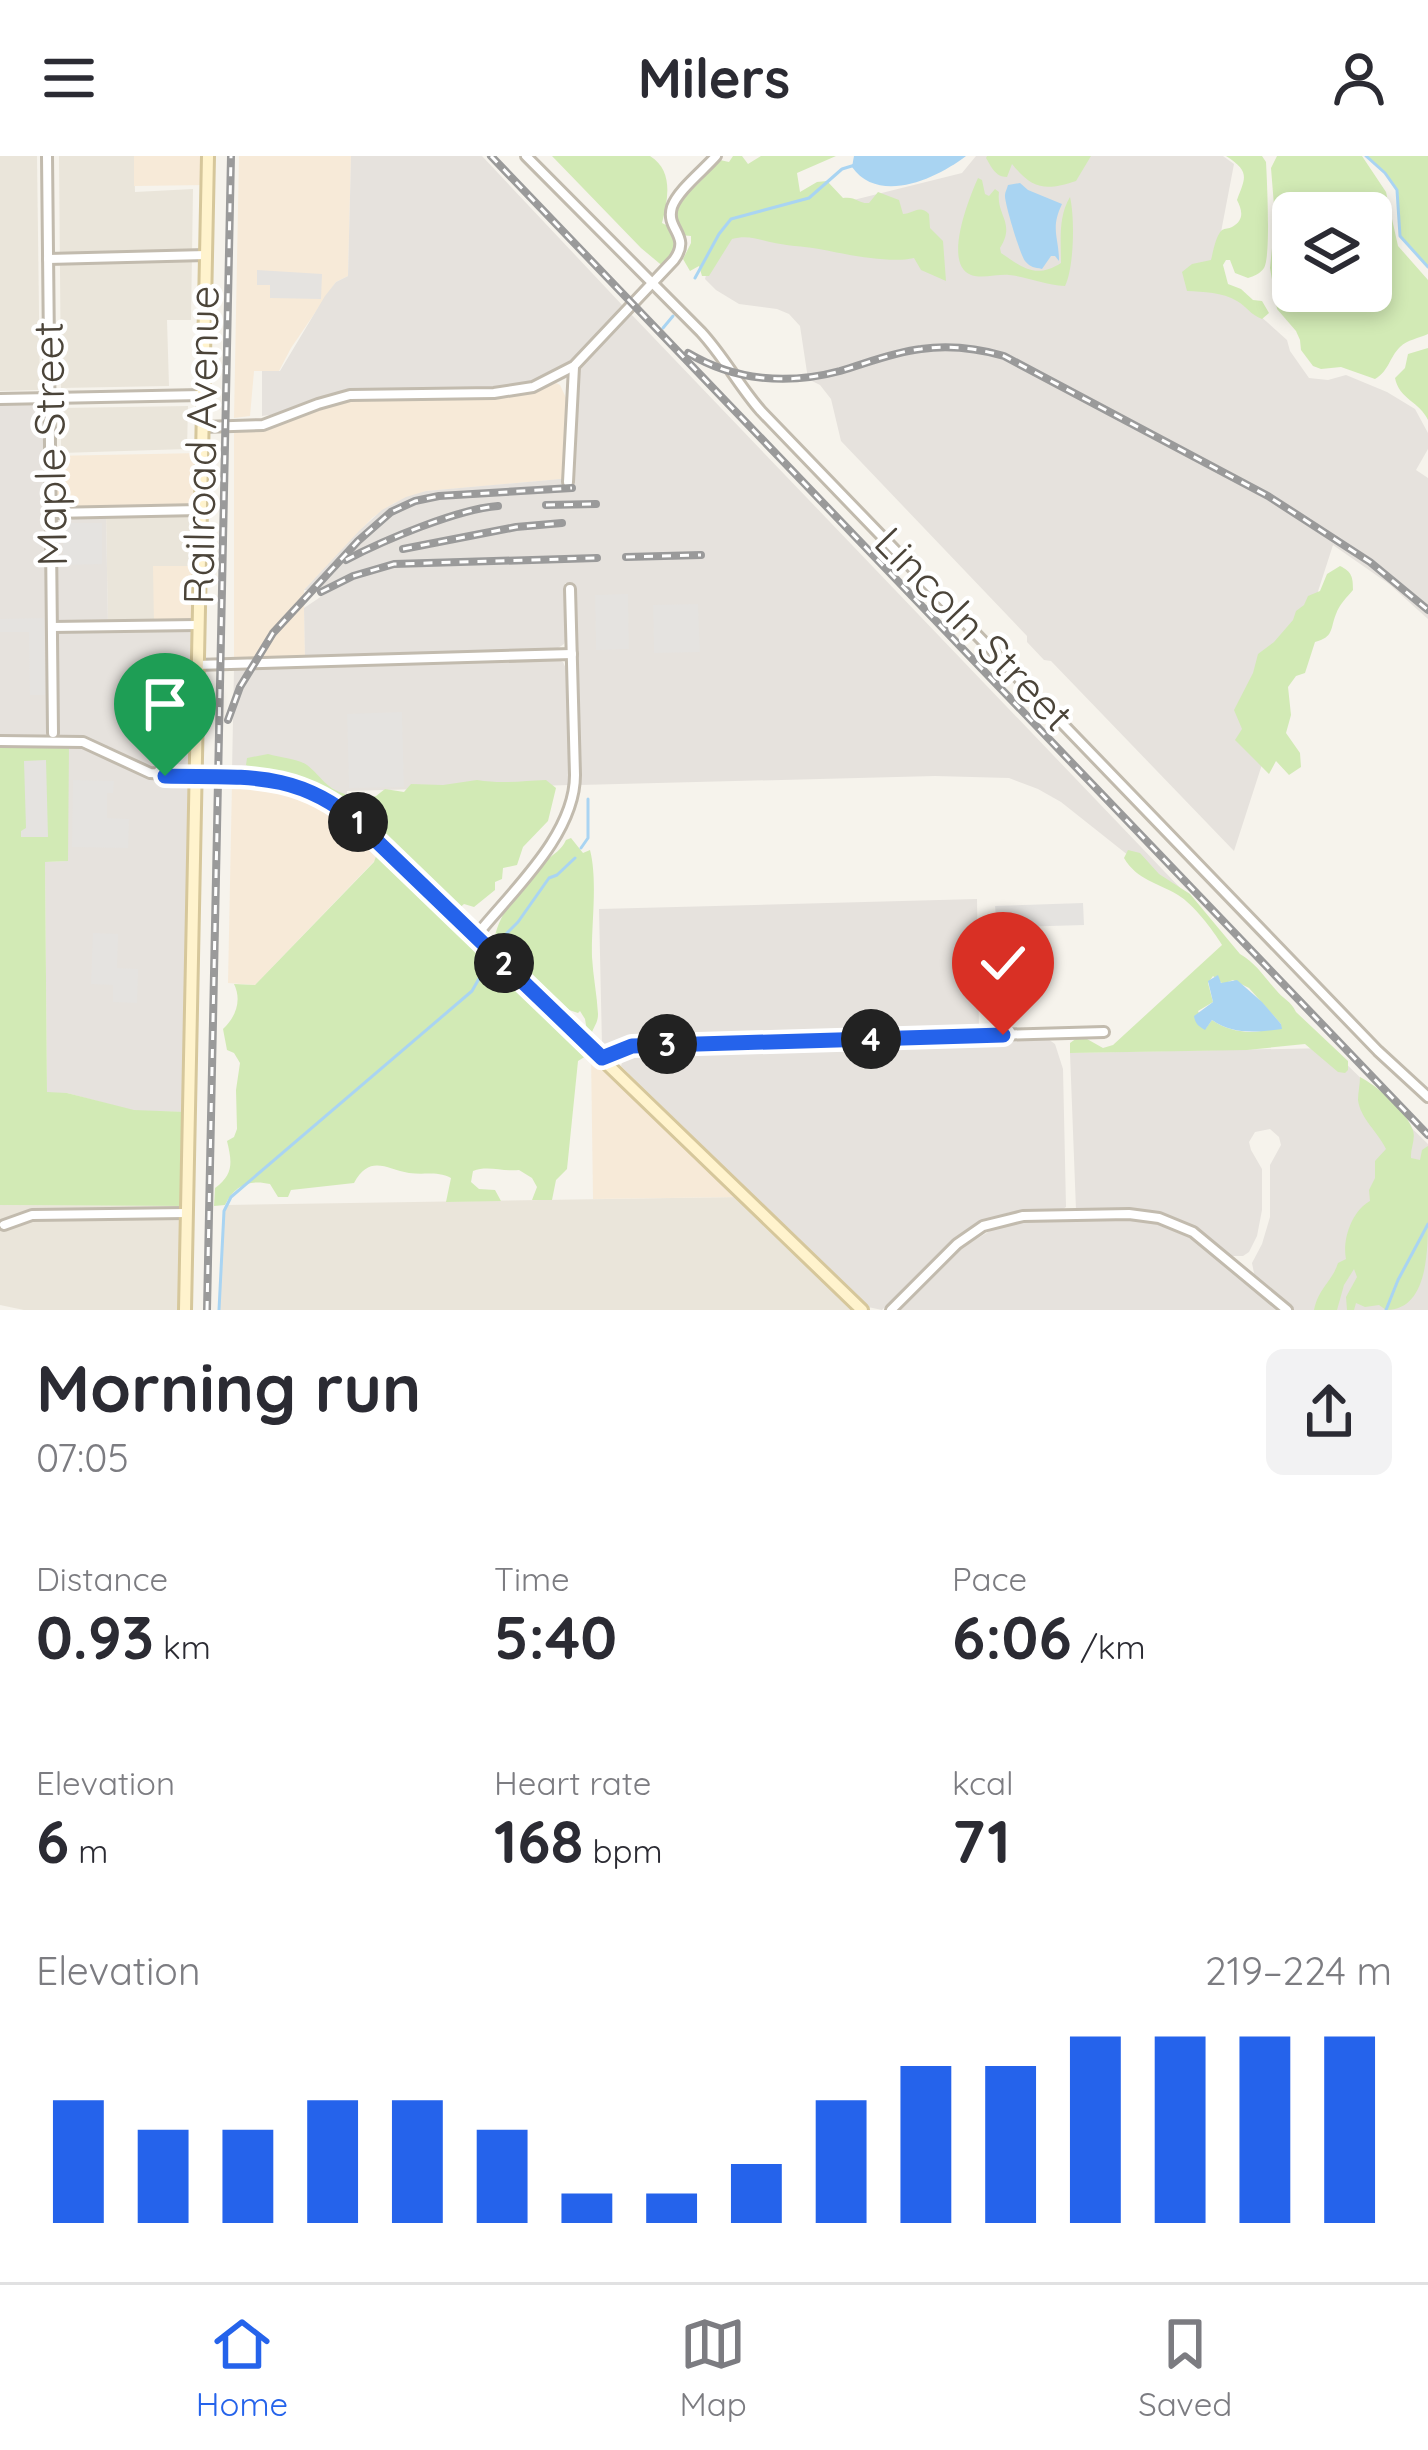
<!DOCTYPE html>
<meta charset="utf-8">
<style>
:root{--surface:#fff;--page:#f2f2f3;--text:#2b2b33;--muted:#7c7c81;--line:#e1e1e2;--accent:#2563eb}
body{margin:0;font-family:Quicksand,sans-serif;background:var(--page);color:var(--text);height:100vh;display:flex;flex-direction:column;font-size:45px;white-space:nowrap}
*{box-sizing:border-box;margin:0}
p{font-size:39px;color:var(--muted)}
.icon{flex:none;width:66px;height:66px;fill:none;stroke:currentColor;stroke-width:2;stroke-linecap:round;stroke-linejoin:round}
.map{position:relative;height:1154px;overflow:hidden}
.side{display:flex;flex-direction:column;background:var(--surface);flex:1}
.side>*{flex:none}
.buttons{position:absolute;left:1272px;top:36px;display:grid;gap:24px}
.buttons a{display:grid;place-items:center;width:120px;height:120px;border-radius:18px;background:var(--surface);box-shadow:0 6px 18px #0003;font-size:60px}
.pin{position:absolute;display:grid;place-items:center;width:102px;height:102px;color:#fff;margin:-123px -51px;border-radius:50% 50% 50% 0;rotate:-45deg;box-shadow:0 0 12px #0007}
.pin .icon{rotate:45deg}
.km{position:absolute;width:60px;height:60px;margin:-30px;border-radius:50%;background:#222;color:#fff;font-size:33px;line-height:60px;text-align:center}
.round{display:grid;place-items:center;flex:none;width:126px;height:126px;border-radius:18px;background:var(--page)}
.head{display:flex;align-items:center;justify-content:space-between;height:204px;padding:0 36px}
h1{font-size:66px;font-weight:700;line-height:90px}
.figures{display:grid;grid-template-columns:repeat(3,1fr);gap:18px;height:204px;padding:12px 36px}
.figures div{display:grid;align-content:center}
.figures b{font-size:60px;font-weight:700}
.figures small{font-size:33px;font-weight:400}
.figures p{font-size:33px}
.chart{height:336px;padding:24px 36px}
.chart p{display:flex;justify-content:space-between}
.chart svg{width:100%;height:216px;margin-top:12px;stroke:var(--accent);stroke-width:6}
header{display:flex;justify-content:space-between;align-items:center;height:156px;padding:0 36px;background:var(--surface);font-size:54px;font-weight:700}
.tabs{display:flex;justify-content:space-around;align-items:center;height:168px;border-top:3px solid var(--line);background:var(--surface);font-size:33px;color:var(--muted)}
.tabs a{display:grid;justify-items:center;gap:6px}
.tabs .current{color:var(--accent)}
.map>svg:first-child{display:block}
</style>
<header><svg class="icon" aria-label="menu" viewBox="0 0 24 24"><path d="M4 6h16M4 12h16M4 18h16"/></svg>Milers<svg class="icon" aria-label="person" viewBox="0 0 24 24"><circle cx="12" cy="8" r="4"/><path d="M4 21q1-7 8-7t8 7"/></svg></header>
<div class="map">
<svg width="1428" height="1154" viewBox="0 0 1428 1154">
<rect width="100%" height="100%" fill="#f6f3ec"/>
<g fill="#eae5da">
<path d="M0,0h37l3,234 -40,1z"/>
<path d="M59,0h75l1,36 58,-3 -2,131h-24l2,66 -108,2z"/>
<path d="M188,250l-1,43 -126,4v-45z"/>
<path d="M200,354l-2,56 -44,59 -46,1 -2,-114z"/>
<path d="M739,1041l117,113h-637l6,-105z"/>
<path d="M0,1049l186,1 -1,104h-161l-24,-5z"/>
</g>
<g fill="#f7ead8">
<path d="M134,0h74v29l-74,1z"/>
<path d="M239,0h112l-3,120 -12,6 -45,66 -12,23h-25l-4,45 -16,2z"/>
<path d="M556,227l4,2 7,15 -4,79 -137,12 -32,12 -22,15 -68,72 1,68 -71,2v-229l44,-5 44,-19 28,-7 161,-4 26,-5z"/>
<path d="M201,297l-1,57 -149,3v-57z"/>
<path d="M153,410h45l-1,59h-43z"/>
<path d="M232,627h33l38,9 34,18 46,42 -128,133 -27,-2z"/>
<path d="M591,897l148,144 -146,2z"/>
</g>
<g fill="#e6e2dd">
<path d="M351,0h131l142,151 -52,53 -22,15 -18,7 -28,5 -151,3 -26,5 -42,18 -23,3v-45h18l45,-75 11,-14 12,-6z"/>
<path d="M976,0h247l11,8 -21,110 74,66 3,11 19,27 19,2 18,-5 41,17 28,17 13,24v16l-12,21 12,8v141l-39,-35 -56,-39 -99,306 -183,-190 -7,-1 -17,-18v-6l-186,-195 -10,-42 -11,-14 -12,-6 -8,-53 -11,-12 -12,-5 -38,-5 -23,-14 -11,-11 6,-21 18,-27 233,-58z"/>
<path d="M631,158l555,580h-9l-116,-92 -23,-13 -29,-11 -74,-2 -355,9 -6,-202h-9l1,53 -2,8 -9,6 -250,8 -1,-50 27,-18h-27l55,-59 23,-21 24,-13 20,-6 146,-13 8,-111z"/>
<path d="M50,242l1,114h55l2,114 89,-1 -10,487 -53,-1 -67,-18h-20l-2,-231 22,-1 1,-117 -68,1v-346z"/>
<path d="M554,502l9,4 4,9 3,114 -223,6 -1,17 -76,-32 -38,-4 2,-103z"/>
<path d="M977,743l2,132 -347,9 -30,5 -3,-136z"/>
<path d="M1048,883l7,5 8,25 3,138 -6,4 -50,1 -33,11 -28,20 -67,67 -14,-3 -247,-241 3,-9 5,-3 24,-4z"/>
<path d="M1330,892l98,96v166h-135l-38,-32 -3,-15 10,-19 8,-27v-52l11,-20 -2,-8 -9,-8 -15,3 -6,10 2,8 11,19v41l-5,26 -8,16 -6,4h-13l-34,-27 -35,-15 -24,-4h-61l-6,-157z"/>
<path d="M1122,1062l36,3 28,11 16,11 79,67h-381l57,-59 36,-22 30,-8z"/>
</g>
<g fill="#d2eab5" fill-rule="evenodd">
<path d="M552,0h98c24,15 18,43 12,67l10,5 7,20 -14,20 -24,-20z"/>
<path d="M733,0h9l6,8 13,-8h75l-39,17 3,19 17,-10 10,-1 16,17c13,-2 16,6 26,5l9,-11 21,8 4,14c10,0 16,-10 26,0l1,14 13,13 3,40 -25,-11 -7,-12c-24,6 -69,-4 -95,-9 -16,-3 -33,-3 -49,-7 -14,-3 -23,-7 -38,-3l-23,37h-7l-3,-10 -9,5 -7,-12 8,-16v-7l-11,-1c-6,-16 -6,-28 4,-42 13,-3 24,-23 36,-33l9,2z"/>
<path d="M987,0h104l-15,25c-30,10 -43,9 -64,-17l-5,13c-12,0 -16,-11 -21,-19z"/>
<path d="M1226,0h36l4,6c1,18 5,95 -2,106 -4,6 -10,8 -16,10l-13,-5 -5,-13h-4l-3,5 5,19 13,5 12,11 9,1 7,12 -7,6c-11,-4 -15,-12 -25,-18 -15,-9 -33,-9 -50,-10l-5,-19 10,-8 19,-4c2,-8 5,-25 11,-30 3,-2 7,-1 10,-3 13,-7 10,-17 5,-27 8,-22 14,-28 -11,-44z"/>
<path d="M1277,0h85l24,36 12,54 30,34v54c-9,4 -21,6 -28,13 -11,11 -11,24 -25,32l-34,-12 -20,2 -8,-3 -12,-16 -1,-10 -4,-9 -19,-22 -7,-41 5,-50 -4,-50zM1371,57v78h-78v-78z"/>
<path d="M1366,0h62v111l-28,-31 -3,-46 -12,-17z"/>
<path d="M978,22l4,2 3,14 4,2 6,-7 4,3c-3,24 17,30 1,56l1,5c22,15 35,26 60,10 0,-23 -3,-46 9,-66 5,21 4,71 -5,89 -20,-1 -37,-9 -56,-11 -11,-1 -27,4 -38,0 -29,-11 -1,-79 7,-97z"/>
<path d="M1428,192v72c-8,-18 -29,-21 -33,-42l10,-10 3,-14z"/>
<path d="M1340,410c12,6 13,11 13,24 -6,7 -14,15 -17,24 -6,15 -2,23 -21,28l-10,31 -9,3 -8,11 3,28 -5,18 14,20 1,14 -12,8 -13,-14 -7,13 -34,-34 7,-11 -8,-19 19,-37 5,-19 16,-12 19,-22 3,-9 8,-6 4,-9 12,-5 7,-17z"/>
<path d="M69,588l-1,117 -23,1 2,230 20,1 67,17 53,2 -1,94 -186,-1v-460z"/>
<path d="M268,598c13,4 28,4 39,11 15,12 18,23 38,29l2,7 -6,3c-13,-12 -36,-24 -55,-28 -15,-4 -27,-1 -40,-11l1,-7z"/>
<path d="M477,624c24,4 45,1 69,0l10,8 -8,33 -25,26 -6,18 -14,3 -1,11 -7,3v8l-21,17 -10,-3 -7,6 -104,-103 2,-4 21,-7 9,-7 19,3 7,-8 32,1z"/>
<path d="M571,682l12,15 7,-3c8,31 1,76 2,107 1,19 5,38 6,57 0,8 -3,11 -6,18l-5,-1 -2,-12 -5,-8 -2,2 -9,-3 -69,-66 -5,-8c6,-27 31,-56 51,-75 8,-8 15,-10 20,-21z"/>
<path d="M1128,694l12,3 19,21 31,20 50,60c16,9 24,23 36,36 7,9 15,11 20,22l52,49v9l-3,3 -7,-1 -33,-28 -58,6 -177,3v-10l7,-5 10,1 16,9 10,-3 109,-100c-9,-15 -29,-41 -44,-50 -20,-12 -41,-15 -54,-37zM1213,820l10,8 10,-4 16,8 32,36c-21,12 -49,10 -69,-4l-6,8 -8,-17 15,-9 -5,-19z"/>
<path d="M378,695l8,2 32,32 6,12 146,145 8,-1 13,12 -13,8 -11,108 -11,11 -4,20h-20l5,-13 -5,-9 -13,-8c-16,2 -31,-5 -46,1l-2,11 8,7 16,1 6,11 -55,1 5,-24c-14,-7 -26,-3 -42,-5 -23,-4 -39,-19 -55,10l-63,7 -3,7h-10l-8,-13c-21,-5 -36,2 -45,21l-11,1 1,-18c19,-14 17,-26 12,-47l7,-4 3,-8 -1,-39 4,-27 -6,-10 -7,-3 -4,-21c13,-12 19,-29 11,-45l21,1 119,-123z"/>
<path d="M1360,921c16,8 45,33 52,51 5,10 -2,20 -1,30l9,2 2,-10 6,-4c0,24 0,47 0,70 0,35 0,94 -42,94l-7,-5 -14,2 -9,-4 -2,7h-7l-1,-13 11,-20 -3,-8 -10,16 -7,25h-23c5,-23 18,-28 24,-47l8,-4c-4,-20 6,-48 24,-58l-1,-11 6,-12v-17l11,-12c-8,-17 -26,-31 -28,-49 0,-8 2,-15 2,-23z"/>
</g>
<g fill="#e5e3e0">
<path d="M257,114l65,4 -1,25 -51,-1v-13h-13z"/>
<path d="M63,367h39v41l-39,1z"/>
<path d="M628,438l1,55 -33,1 -1,-55z"/>
<path d="M698,448l2,48 -46,1 -1,-48z"/>
<path d="M44,462l1,77h-15l-1,-63h-29v-13z"/>
<path d="M134,532l1,19h17v2l4,-2 16,-1v19h-6v17h-15l-1,-17 -30,1 -1,-38z"/>
<path d="M402,556l2,75 -55,1 -2,-74z"/>
<path d="M46,604l2,77h-27v-6l5,-3 -2,-67z"/>
<path d="M73,624l41,1 -1,12h-6v25l22,1 -1,29 -56,-1z"/>
<path d="M1083,747l1,22 -70,2 -1,-11h-13l1,35h10l2,40 -11,1v6h-11l-2,-80 7,-1 -1,-11z"/>
<path d="M93,777l25,1 -1,34 21,1 -1,34 -24,-1v-17l-22,-1z"/>
</g>
<g fill="#a9d4f2">
<path d="M854,0h112c-30,23 -87,49 -114,11z"/>
<path d="M1020,27l8,7 34,14c-12,25 -3,33 -3,57l-4,-5h-4l-9,13c-8,-2 -11,-1 -17,-8 -4,-4 -21,-59 -20,-66 0,-3 2,-6 3,-10z"/>
<path d="M1218,819l3,8 16,-3 25,22 19,22 1,5c-25,3 -49,6 -70,-9l-7,10c-7,-4 -10,-7 -11,-14l19,-14 -5,-21z"/>
</g>
<g fill="none" stroke-linecap="round" stroke-linejoin="round">
<g stroke="#a9d4f2" stroke-width="3">
<path d="M1366,0l19,17 12,17 3,46 28,31"/>
<path d="M695,122l24,-44 12,-15 78,-21 33,-29 13,-4"/>
<path d="M663,172l10,-12"/>
<path d="M581,692l7,-10v-39"/>
<path d="M500,784l18,-18 31,-44 8,-3 18,-17"/>
<path d="M219,1154l5,-99 7,-14 241,-206 13,-23"/>
<path d="M1386,1154l12,-30 30,-56"/>
</g>
<defs>
<g id="street">
<path d="M47,0l6,577"/>
<path d="M526,0l175,176c23,25 38,54 60,79l617,640 50,46"/>
<path d="M48,103l158,-4"/>
<path d="M0,243l202,-4"/>
<path d="M203,271l60,-2 55,-21 32,-9 144,-2 39,-6 41,-21 100,-106c18,-25 -9,-30 -2,-53 6,-17 32,-37 44,-51"/>
<path d="M568,326l6,-115"/>
<path d="M51,357l149,-3"/>
<path d="M52,471l145,-2"/>
<path d="M196,509l376,-11"/>
<path d="M0,585l83,1 67,31 45,3"/>
<path d="M476,780c36,-45 99,-101 99,-161l-5,-186"/>
<path d="M602,901l30,-12 472,-13"/>
<path d="M4,1069l28,-10 154,-2"/>
<path d="M891,1154l66,-66 26,-18 40,-10 106,-2 30,4 34,14 94,78"/>
</g>
<g id="secondary">
<path d="M195,620c59,1 101,1 151,36l516,498"/>
<path d="M185,1154l23,-1154"/>
</g>
</defs>
<use href="#street" stroke="#c2bbae" stroke-width="14"/>
<use href="#secondary" stroke="#d6c79b" stroke-width="16"/>
<use href="#street" stroke="#fff" stroke-width="8"/>
<use href="#secondary" stroke="#fff3cd" stroke-width="10"/>
<defs>
<g id="rail">
<path d="M491,0l937,979"/>
<path d="M688,197c47,28 100,32 152,18 27,-8 54,-19 81,-22 29,-4 55,-1 83,7l264,140 102,66 58,48"/>
<path d="M546,349l50,-1"/>
<path d="M403,393l113,-22 46,-4"/>
<path d="M626,401l75,-2"/>
<path d="M346,404c38,-20 112,-51 152,-54"/>
<path d="M321,436l32,-16 41,-12 203,-6"/>
<path d="M228,564l12,-33 33,-54 85,-92 33,-29 24,-11 24,-5 133,-8"/>
<path d="M207,1154l24,-1154"/>
</g>
</defs>
<use href="#rail" stroke="#9a9a9a" stroke-width="8"/>
<use href="#rail" stroke="#fff" stroke-width="3" stroke-dasharray="9" stroke-linecap="butt"/>
</g>
<g fill="none" stroke-linecap="round" stroke-linejoin="round">
<defs>
<path id="route" d="M165,620c77,2 131,-7 193,47l244,235 30,-12 371,-11"/>
</defs>
<use href="#route" stroke="#fff" stroke-width="24"/>
<use href="#route" stroke="#2563eb" stroke-width="15"/>
</g>
<g text-anchor="middle" stroke-width="9" stroke-linejoin="round" paint-order="stroke">
<g font-size="42" fill="#4b4439" stroke="#fff">
<text transform="translate(50 288) rotate(-91)" y="15">Maple Street</text>
<text transform="translate(201 289) rotate(-89)" y="15">Railroad Avenue</text>
<text transform="translate(974 473) rotate(46)" y="15">Lincoln Street</text>
</g>
</g>
</svg>
<div class="buttons">
<a><svg class="icon" aria-label="layers" viewBox="0 0 24 24"><path d="M12 4l9 5-9 5-9-5zM3 14l9 5 9-5"/></svg></a>
</div>
<div class="pin" style="left:165px;top:620px;background:#1e9e55"><svg class="icon" aria-label="arrive" viewBox="0 0 24 24"><path d="M6 21V4h12l-3 4 3 4H6"/></svg></div>
<div class="pin" style="left:1003px;top:879px;background:#d93025"><svg class="icon" aria-label="check" viewBox="0 0 24 24"><path d="M5 12l5 5 9-10"/></svg></div>
<b class="km" style="left:358px;top:666px">1</b>
<b class="km" style="left:504px;top:807px">2</b>
<b class="km" style="left:667px;top:888px">3</b>
<b class="km" style="left:871px;top:883px">4</b>
</div>
<section class="side">
<div class="head"><div><h1>Morning run</h1><p>07:05</p></div><a class="round"><svg class="icon" aria-label="share" viewBox="0 0 24 24"><path d="M12 15V3M7 8l5-5 5 5M5 13v7h14v-7"/></svg></a></div>
<div class="figures">
<div><p>Distance</p><b>0.93<small> km</small></b></div>
<div><p>Time</p><b>5:40</b></div>
<div><p>Pace</p><b>6:06<small> /km</small></b></div>
</div>
<div class="figures">
<div><p>Elevation</p><b>6<small> m</small></b></div>
<div><p>Heart rate</p><b>168<small> bpm</small></b></div>
<div><p>kcal</p><b>71</b></div>
</div>
<div class="chart"><p><span>Elevation</span>219–224 m</p>
<svg viewBox="0 0 160 44" preserveAspectRatio="none"><path d="M5 44V19M15 44V25M25 44V25M35 44V19M45 44V19M55 44V25M65 44V38M75 44V38M85 44V32M95 44V19M105 44V12M115 44V12M125 44V6M135 44V6M145 44V6M155 44V6"/></svg>
</div>
</section>
<nav class="tabs">
<a class="current"><svg class="icon" aria-label="home" viewBox="0 0 24 24"><path d="M3 11l9-7 9 7M6 9v11h12V9"/></svg>Home</a>
<a><svg class="icon" aria-label="map" viewBox="0 0 24 24"><path d="M3 6l6-2 6 2 6-2v14l-6 2-6-2-6 2zM9 4v14M15 6v14"/></svg>Map</a>
<a><svg class="icon" aria-label="saved" viewBox="0 0 24 24"><path d="M7 4h10v16l-5-4-5 4z"/></svg>Saved</a>
</nav>
